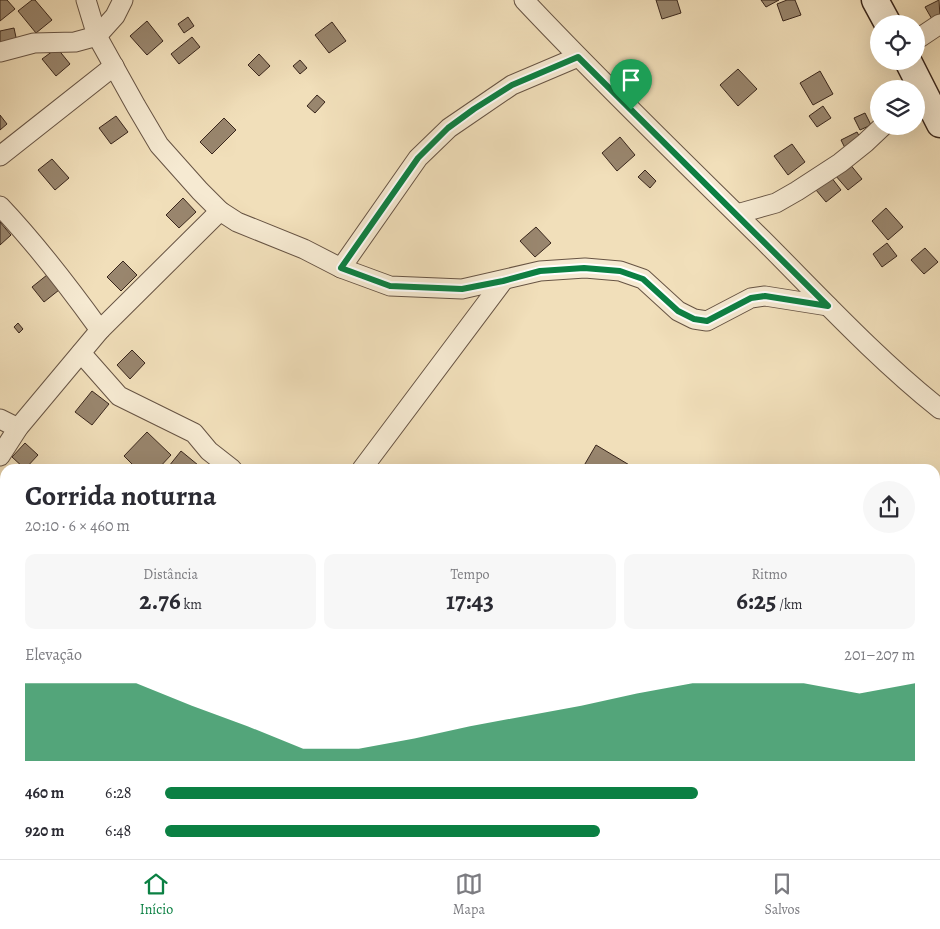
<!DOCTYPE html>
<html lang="pt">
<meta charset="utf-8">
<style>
:root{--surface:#fff;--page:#f7f7f7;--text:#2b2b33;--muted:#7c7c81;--line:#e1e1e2;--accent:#0b8043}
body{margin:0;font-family:Alegreya,serif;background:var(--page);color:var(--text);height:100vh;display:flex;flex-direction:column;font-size:19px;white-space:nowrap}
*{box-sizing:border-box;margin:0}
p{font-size:16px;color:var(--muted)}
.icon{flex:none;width:28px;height:28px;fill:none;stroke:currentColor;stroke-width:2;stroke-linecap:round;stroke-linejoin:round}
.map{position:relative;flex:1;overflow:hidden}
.details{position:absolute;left:0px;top:464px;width:940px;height:396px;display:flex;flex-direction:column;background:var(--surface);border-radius:15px 15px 0 0;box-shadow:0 5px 20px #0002}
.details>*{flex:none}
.buttons{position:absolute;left:870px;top:15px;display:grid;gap:10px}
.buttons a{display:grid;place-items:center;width:55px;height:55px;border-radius:50%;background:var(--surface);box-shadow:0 5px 20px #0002;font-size:25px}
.pin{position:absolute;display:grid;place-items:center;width:42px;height:42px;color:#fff;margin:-51px -21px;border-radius:50% 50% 50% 0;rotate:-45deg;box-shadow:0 0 5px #0007}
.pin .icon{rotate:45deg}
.round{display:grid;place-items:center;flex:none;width:52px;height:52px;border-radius:26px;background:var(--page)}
.head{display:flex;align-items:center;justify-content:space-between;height:85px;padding:0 25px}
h1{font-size:28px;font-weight:700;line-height:38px}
.figures{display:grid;grid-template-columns:repeat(3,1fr);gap:8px;height:85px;padding:5px 25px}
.figures div{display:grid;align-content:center;border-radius:10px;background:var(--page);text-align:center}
.figures b{font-size:25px;font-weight:700}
.figures small{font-size:14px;font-weight:400}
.figures p{font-size:14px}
.chart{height:140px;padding:10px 25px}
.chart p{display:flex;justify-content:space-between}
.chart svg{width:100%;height:90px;margin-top:5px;fill:var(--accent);opacity:.7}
ul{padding:0 25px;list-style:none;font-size:16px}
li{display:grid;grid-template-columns:80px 60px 1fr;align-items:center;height:38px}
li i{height:12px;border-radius:6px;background:var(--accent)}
.dock{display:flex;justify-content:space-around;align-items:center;height:70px;border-top:1px solid var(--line);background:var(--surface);font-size:14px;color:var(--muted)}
.dock a{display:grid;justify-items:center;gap:2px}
.dock .current{color:var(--accent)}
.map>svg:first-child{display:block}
</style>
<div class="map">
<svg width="940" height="859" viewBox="0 0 940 859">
<rect width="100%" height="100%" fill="#f1dfba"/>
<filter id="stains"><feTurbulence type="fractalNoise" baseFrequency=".004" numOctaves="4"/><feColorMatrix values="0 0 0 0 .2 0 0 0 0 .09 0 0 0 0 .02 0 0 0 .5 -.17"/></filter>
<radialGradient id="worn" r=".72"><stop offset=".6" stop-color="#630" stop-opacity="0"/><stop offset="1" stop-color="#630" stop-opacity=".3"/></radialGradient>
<g fill="#99866e" stroke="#39261c">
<path d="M0,0h7l8,9 -15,12z"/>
<path d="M32,0h3l17,20 -16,13 -18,-22z"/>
<path d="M656,0h21l4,13 -19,6z"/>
<path d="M761,0h18l-13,7z"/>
<path d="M787,0h8l6,15 -18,6 -6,-17z"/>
<path d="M939,0l1,17 -7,4 -8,-14z"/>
<path d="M188,17l6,9 -10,7 -6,-9z"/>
<path d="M147,21l16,20 -16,14 -17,-19z"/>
<path d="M332,22l14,19 -17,12 -14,-18z"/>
<path d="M14,28l3,14 -17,4v-15z"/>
<path d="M192,37l8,10 -21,17 -8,-10z"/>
<path d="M57,48l13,16 -14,12 -14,-17z"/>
<path d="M259,54l11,12 -11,10 -11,-11z"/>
<path d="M300,60l7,8 -7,6 -7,-8z"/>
<path d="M738,69l19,20 -19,17 -18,-21z"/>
<path d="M820,71l13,23 -20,11 -13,-22z"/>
<path d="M317,95l8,7 -10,11 -8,-7z"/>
<path d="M823,106l8,12 -14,9 -8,-11z"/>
<path d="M865,113l6,12 -11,5 -6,-12z"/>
<path d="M0,115l7,9 -7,6z"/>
<path d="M116,116l12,16 -17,12 -12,-16z"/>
<path d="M224,118l12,12 -24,24 -12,-12z"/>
<path d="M857,132l5,9 -16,9 -5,-10z"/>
<path d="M620,137l15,18 -18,16 -15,-18z"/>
<path d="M792,144l13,18 -17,13 -14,-19z"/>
<path d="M52,159l17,19 -14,12 -17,-20z"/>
<path d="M849,163l13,16 -14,11 -13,-15z"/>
<path d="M645,170l11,11 -6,7 -12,-11z"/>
<path d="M831,177l10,13 -15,12 -10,-12z"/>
<path d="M183,198l13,14 -17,16 -13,-13z"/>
<path d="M886,208l17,19 -15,13 -16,-19z"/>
<path d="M0,222l11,13 -11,10z"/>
<path d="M536,227l15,16 -16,14 -15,-16z"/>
<path d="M887,243l10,13 -15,11 -9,-13z"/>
<path d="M925,248l13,14 -14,12 -13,-14z"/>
<path d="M123,261l14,14 -16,16 -14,-14z"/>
<path d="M47,275l12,15 -15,12 -12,-15z"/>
<path d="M18,323l5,6 -4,4 -5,-6z"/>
<path d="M132,350l13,13 -15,16 -13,-14z"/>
<path d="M92,391l17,13 -17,21 -17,-13z"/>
<path d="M147,432l24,23 -13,14h-21l-13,-13z"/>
<path d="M25,443l13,12 -13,14 -13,-12z"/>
<path d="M596,445l40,24h-54z"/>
<path d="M181,451l17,14 -3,4h-23l-3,-3z"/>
<path d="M5,493v20l-5,-5v-10z"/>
<path d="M626,855h19l-3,4h-20z"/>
</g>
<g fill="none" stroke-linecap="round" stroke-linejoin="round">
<defs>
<g id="minor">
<path d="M86,0l11,36 39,70 23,39 41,46 20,20 17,11 67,27 37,19 49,18 72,3 78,-18 45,-3 35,3 23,8 35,32 16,8 13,2 44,-23 14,-2 63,10"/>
<path d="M524,0c77,82 158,160 238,239 58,58 114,119 178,170"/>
<path d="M916,40l24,-16"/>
<path d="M0,52l34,-9 41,-1 22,-6 18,-20 8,-16"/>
<path d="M0,156l114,-90"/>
<path d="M0,206c37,39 69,81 100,124"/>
<path d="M737,214l39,-11 21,-12 43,-28 25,-20 18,-17"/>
<path d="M341,268l77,-110 31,-30 63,-43 66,-28"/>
<path d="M81,353l38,43 75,37 15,18 23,18"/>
<path d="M0,419l18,9"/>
<path d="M0,456l18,-28 82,-98 120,-119"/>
<path d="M362,469l141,-188"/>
<path d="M935,505l5,-2"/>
<path d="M0,602l5,3"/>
<path d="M935,628l5,-4"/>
<path d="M935,758l5,-12"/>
<path d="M230,855l3,4"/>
<path d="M474,855l4,4"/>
<path d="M700,859l2,-4"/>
<path d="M875,859l2,-4"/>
</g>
<g id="secondary">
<path d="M875,0l13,24"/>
<path d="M908,61l32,63"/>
</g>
</defs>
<use href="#minor" stroke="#675444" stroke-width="21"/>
<use href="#secondary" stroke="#39261c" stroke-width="29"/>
<use href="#minor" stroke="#f6ead2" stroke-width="19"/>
<use href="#secondary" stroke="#f6ead2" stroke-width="26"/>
</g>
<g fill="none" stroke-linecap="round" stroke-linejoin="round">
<defs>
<path id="route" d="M578,57l250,249 -63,-10 -14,2 -44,23 -13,-2 -16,-8 -35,-32 -23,-8 -36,-3 -44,3 -37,10 -41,8 -72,-3 -49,-18 77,-110 30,-30 26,-19 38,-24z"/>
</defs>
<use href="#route" stroke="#fff" stroke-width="10"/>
<use href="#route" stroke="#0b8043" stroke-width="6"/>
</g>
<rect width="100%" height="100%" filter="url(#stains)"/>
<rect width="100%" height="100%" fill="url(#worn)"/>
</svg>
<div class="buttons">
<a><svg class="icon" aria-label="locate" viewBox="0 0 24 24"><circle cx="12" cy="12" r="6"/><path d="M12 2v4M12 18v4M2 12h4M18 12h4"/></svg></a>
<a><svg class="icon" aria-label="layers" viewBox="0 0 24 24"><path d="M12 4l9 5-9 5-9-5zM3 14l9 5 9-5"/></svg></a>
</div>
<div class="pin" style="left:631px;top:110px;background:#1e9e55"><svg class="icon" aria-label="arrive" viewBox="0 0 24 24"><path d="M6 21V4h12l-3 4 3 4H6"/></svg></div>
<section class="details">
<div class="head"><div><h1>Corrida noturna</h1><p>20:10 · 6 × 460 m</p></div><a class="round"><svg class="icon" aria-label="share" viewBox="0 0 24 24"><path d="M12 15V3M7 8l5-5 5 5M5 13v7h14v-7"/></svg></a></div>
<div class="figures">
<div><p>Distância</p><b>2.76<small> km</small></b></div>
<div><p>Tempo</p><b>17:43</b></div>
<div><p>Ritmo</p><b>6:25<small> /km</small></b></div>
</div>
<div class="chart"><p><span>Elevação</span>201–207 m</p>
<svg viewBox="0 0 160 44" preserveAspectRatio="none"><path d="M0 44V6L10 6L20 6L30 17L40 27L50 38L60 38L70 33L80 27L90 22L100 17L110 11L120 6L130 6L140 6L150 11L160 6V44z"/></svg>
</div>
<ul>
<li><b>460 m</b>6:28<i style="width:71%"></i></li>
<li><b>920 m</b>6:48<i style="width:58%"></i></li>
</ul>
</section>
</div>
<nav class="dock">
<a class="current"><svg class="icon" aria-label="home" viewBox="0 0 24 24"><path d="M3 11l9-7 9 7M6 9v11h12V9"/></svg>Início</a>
<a><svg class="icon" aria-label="map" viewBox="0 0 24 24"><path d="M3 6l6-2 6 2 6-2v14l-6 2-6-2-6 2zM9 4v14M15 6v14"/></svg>Mapa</a>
<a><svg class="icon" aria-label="saved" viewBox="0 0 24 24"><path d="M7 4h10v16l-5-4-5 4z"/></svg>Salvos</a>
</nav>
